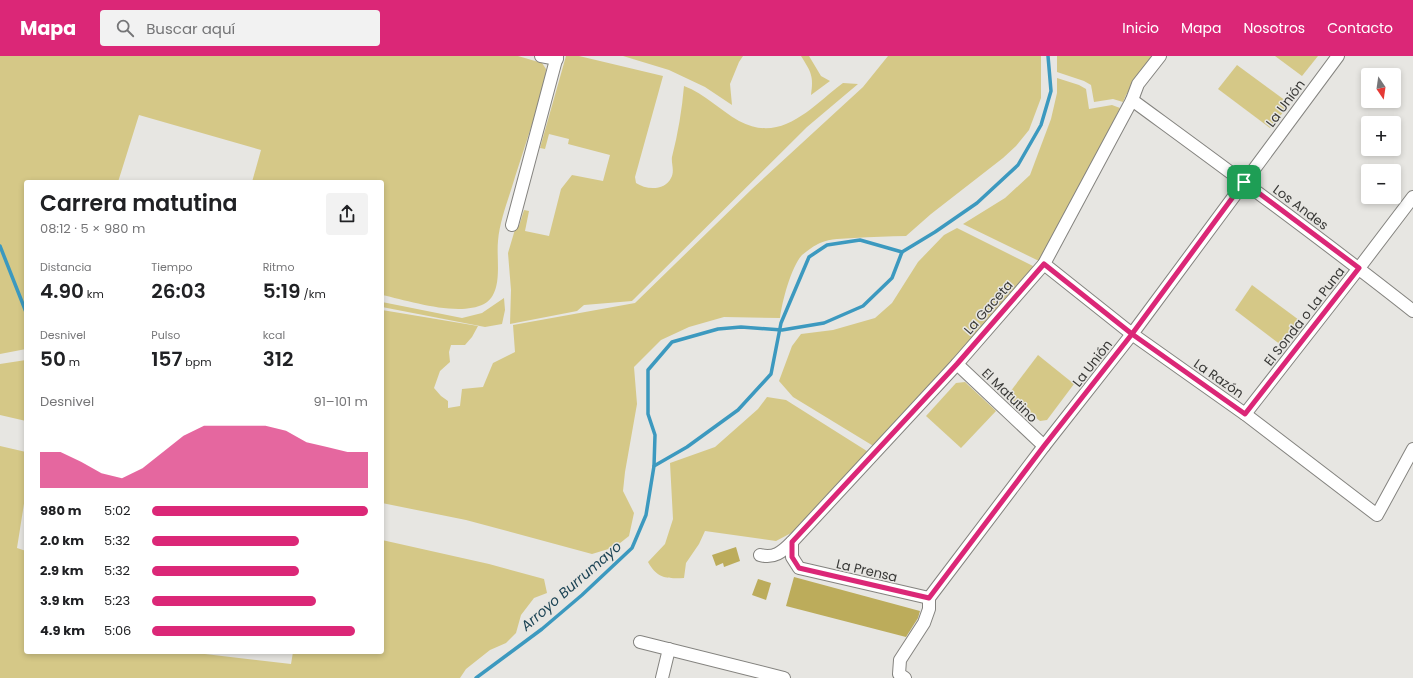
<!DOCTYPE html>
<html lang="es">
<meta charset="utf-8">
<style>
:root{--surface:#fff;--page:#f2f2f2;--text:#202124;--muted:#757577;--accent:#db2777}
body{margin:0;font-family:Poppins,sans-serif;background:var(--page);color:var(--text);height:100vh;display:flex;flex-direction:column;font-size:15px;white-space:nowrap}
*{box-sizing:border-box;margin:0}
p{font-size:13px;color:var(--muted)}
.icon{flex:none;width:22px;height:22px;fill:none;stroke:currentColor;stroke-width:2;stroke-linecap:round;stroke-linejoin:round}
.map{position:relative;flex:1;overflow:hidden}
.sheet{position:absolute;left:24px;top:124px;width:360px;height:474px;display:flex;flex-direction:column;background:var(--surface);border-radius:4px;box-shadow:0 2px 6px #0003}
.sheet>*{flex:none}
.needle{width:26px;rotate:167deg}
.fabs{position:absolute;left:1361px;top:12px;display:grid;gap:8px}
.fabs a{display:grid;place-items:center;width:40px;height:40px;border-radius:4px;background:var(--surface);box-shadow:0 2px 6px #0003;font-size:20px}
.pin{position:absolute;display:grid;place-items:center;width:34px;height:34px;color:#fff;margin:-17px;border-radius:8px;box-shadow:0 2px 6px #0006}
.round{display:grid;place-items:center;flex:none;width:42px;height:42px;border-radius:4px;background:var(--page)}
.headline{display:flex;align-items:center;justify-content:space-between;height:68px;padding:0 16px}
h1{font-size:22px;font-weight:600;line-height:30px}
.metrics{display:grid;grid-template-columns:repeat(3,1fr);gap:6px;height:68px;padding:4px 16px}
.metrics div{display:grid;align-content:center}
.metrics b{font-size:20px;font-weight:600}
.metrics small{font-size:11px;font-weight:400}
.metrics p{font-size:11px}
.chart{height:112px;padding:8px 16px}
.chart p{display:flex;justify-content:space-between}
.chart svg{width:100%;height:72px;margin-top:4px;fill:var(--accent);opacity:.7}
ul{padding:0 16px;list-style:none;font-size:13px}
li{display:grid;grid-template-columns:64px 48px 1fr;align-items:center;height:30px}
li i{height:10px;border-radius:5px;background:var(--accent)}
header{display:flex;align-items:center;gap:24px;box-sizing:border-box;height:56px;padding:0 20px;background:var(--accent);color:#fff}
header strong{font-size:19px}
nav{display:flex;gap:22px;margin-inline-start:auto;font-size:14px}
.search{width:280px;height:36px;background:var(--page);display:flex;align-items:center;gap:10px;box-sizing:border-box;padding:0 14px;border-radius:4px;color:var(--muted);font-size:15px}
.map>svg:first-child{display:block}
</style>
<header>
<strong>Mapa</strong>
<div class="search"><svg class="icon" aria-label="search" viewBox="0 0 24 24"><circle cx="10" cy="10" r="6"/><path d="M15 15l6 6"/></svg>Buscar aquí</div>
<nav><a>Inicio</a><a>Mapa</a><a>Nosotros</a><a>Contacto</a></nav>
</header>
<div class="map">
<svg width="1413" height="622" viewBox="0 0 1413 622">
<rect width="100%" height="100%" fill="#e7e6e2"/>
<g fill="#d5c887">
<path d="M0,0h518l24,7 4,6 -1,15c-10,31 -20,62 -30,93 -6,21 -15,42 -17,64 -2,19 6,52 -14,63 -26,13 -74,-3 -102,-9v-113h-130l9,-32 -122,-35 -21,67h-92v167l-26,5z"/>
<path d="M566,0h13l84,20 -28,101 1,6c10,7 29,8 35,-5 4,-7 0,-15 1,-21 6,-24 10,-47 12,-71 21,8 36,24 55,35 43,23 72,-14 104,-38l15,1 -51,43 -175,174 -48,4 -7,6 -67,13 1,-34 -3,-37 8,-27h3l5,-16 5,1 -4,20 24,5 12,-47 11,-14 31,6 7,-26 -42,-11 1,-5 -20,-5 -4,15 -5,-1z"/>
<path d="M623,0h120l-4,6 -9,22 2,21 -27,-18 -36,-17z"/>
<path d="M801,0h8l12,20 9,5 -19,14c3,-19 0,-23 -10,-39z"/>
<path d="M888,0h153v42l-12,32 -13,16 -13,12 -72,56 -25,22c-17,0 -34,1 -52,2 -11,1 -23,0 -34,5 -5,2 -13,8 -18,12 -11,12 -20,47 -22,63l-56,-1 -35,10 -28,13 -27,27 3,37 -12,68 -2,19 11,22 -5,23 -14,11 -23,7 -126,-34 -84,-17v-193l96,16 -6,11 -7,8h-14l-2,7 1,10 -10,9 -6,17 7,8 7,5v7l12,-2 2,-17 21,-2 10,-24 22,-11 -2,-27 122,-22 117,-114 111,-102z"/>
<path d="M1057,0h97l-28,39 -3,7 -10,-3 -19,3 -3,-17 -7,-4 -27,-9z"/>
<path d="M1275,0h43l-16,20z"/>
<path d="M1237,9l53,39 -20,24 -52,-39z"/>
<path d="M1057,22l22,7 7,4 3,20 23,-4 8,3 -27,57 -54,96 -76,-37 42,-26 25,-23 21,-56 6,-26z"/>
<path d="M957,172l78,39 -6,9 -154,171 -82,-50 -14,-16 13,-35 9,-12 32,-4 42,-12 17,-15 26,-41 26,-27z"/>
<path d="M1252,229l47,35 -18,25 -46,-35z"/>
<path d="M504,242l1,12 -3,14 -17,3 -103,-20v-5l80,16 20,-5z"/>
<path d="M1038,299l36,29 -27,36 -7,1 -33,-25z"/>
<path d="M26,304v61l-26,-6v-51z"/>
<path d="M965,326l31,29 -35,37 -35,-32 30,-33z"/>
<path d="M767,341l19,3 84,53 -77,79 -17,9 -71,-10 -6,13 -13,19 -2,15c-18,1 -27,0 -36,-16l17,-18 8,-25 -3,-56 45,-16 43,-38z"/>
<path d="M0,390l26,6v39l-9,57 9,3v101h162l103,12 2,-12h89v-112l107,24 55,15 3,14 -13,5 -13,17 -5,18 -10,10 -16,7 -24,19 -6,9h-460z"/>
</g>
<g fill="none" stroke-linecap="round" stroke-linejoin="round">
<g stroke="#3c99bf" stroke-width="3.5">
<path d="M0,190l26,66"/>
<path d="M654,410l1,-31 -7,-21v-44l24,-28 46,-13 23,-2 41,3 42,-7 39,-17 29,-28 10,-26"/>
<path d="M476,622l66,-49 40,-34 50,-47 14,-33 8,-49 33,-19 51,-37 33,-36 10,-51 28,-66 18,-12 33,-5 42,12 33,-20 42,-29 41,-38 23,-40 10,-34 -3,-35"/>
</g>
</g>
<g fill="#bcac5b">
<path d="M736,491l4,14 -16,6 -1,-4 -7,3 -4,-11z"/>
<path d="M794,521l126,34 -2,7 -12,19 -120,-31z"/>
<path d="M758,523l13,4 -5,17 -14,-5z"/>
</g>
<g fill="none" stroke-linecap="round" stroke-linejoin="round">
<defs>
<g id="minor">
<path d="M541,0l16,3"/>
<path d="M1132,44c94,69 189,138 281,211"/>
<path d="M512,169l45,-169"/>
<path d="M1044,208l88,70 113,80 132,101 36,-66"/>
<path d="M957,308l87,82"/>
<path d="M1245,358l114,-146 54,-71"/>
<path d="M792,486v15l7,11 130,30"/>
<path d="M760,499c14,4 22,-3 32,-13l165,-178 87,-100 88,-164 6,-16 22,-28"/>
<path d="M640,586l144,36"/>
<path d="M662,622l7,-29"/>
<path d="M905,622l-6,-4 1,-14 24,-37 5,-14v-11l115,-152 88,-112 206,-278"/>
</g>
</defs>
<use href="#minor" stroke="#84837f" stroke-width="14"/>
<use href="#minor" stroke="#fff" stroke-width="12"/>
</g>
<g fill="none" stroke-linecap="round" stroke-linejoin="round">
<defs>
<path id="route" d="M1244,126l-112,152 -88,-70 -87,100 -165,178v15l7,11 130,30 115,-152 88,-112 113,80 114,-146 -115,-86"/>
</defs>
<use href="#route" stroke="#fff" stroke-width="8"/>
<use href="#route" stroke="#db2777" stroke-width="5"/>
</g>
<g text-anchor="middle" stroke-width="3" stroke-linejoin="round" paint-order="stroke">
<g font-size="13" fill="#383836" stroke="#e7e6e2">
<text transform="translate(1285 47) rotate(-53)" y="5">La Unión</text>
<text transform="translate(1301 151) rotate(37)" y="5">Los Andes</text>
<text transform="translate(988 251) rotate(-49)" y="5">La Gaceta</text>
<text transform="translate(1304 260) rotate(-52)" y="5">El Sonda o La Puna</text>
<text transform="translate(1092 307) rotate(-52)" y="5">La Unión</text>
<text transform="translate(1219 322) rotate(35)" y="5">La Razón</text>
<text transform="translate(1010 339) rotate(44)" y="5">El Matutino</text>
<text transform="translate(867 514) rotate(13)" y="5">La Prensa</text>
</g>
<g font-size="14" font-style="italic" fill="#1c4455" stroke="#e7e6e2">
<text transform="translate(571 530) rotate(-41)" y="5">Arroyo Burrumayo</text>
</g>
</g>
</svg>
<div class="fabs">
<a><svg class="needle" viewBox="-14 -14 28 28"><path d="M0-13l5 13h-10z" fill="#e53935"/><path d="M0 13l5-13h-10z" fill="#757577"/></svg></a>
<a>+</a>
<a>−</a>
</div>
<div class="pin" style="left:1244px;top:126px;background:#1e9e55"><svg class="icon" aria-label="arrive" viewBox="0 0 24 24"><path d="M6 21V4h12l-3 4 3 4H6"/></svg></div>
<section class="sheet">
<div class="headline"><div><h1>Carrera matutina</h1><p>08:12 · 5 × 980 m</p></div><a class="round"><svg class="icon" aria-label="share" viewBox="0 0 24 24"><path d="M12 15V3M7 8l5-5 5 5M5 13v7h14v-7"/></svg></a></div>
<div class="metrics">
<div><p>Distancia</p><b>4.90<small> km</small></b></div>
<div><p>Tiempo</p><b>26:03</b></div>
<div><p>Ritmo</p><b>5:19<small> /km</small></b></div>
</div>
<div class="metrics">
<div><p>Desnivel</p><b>50<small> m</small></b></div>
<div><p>Pulso</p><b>157<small> bpm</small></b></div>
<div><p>kcal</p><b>312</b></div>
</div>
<div class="chart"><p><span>Desnivel</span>91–101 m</p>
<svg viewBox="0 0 160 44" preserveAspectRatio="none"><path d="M0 44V22L10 22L20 28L30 35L40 38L50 32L60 22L70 12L80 6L90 6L100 6L110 6L120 9L130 16L140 19L150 22L160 22V44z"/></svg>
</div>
<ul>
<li><b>980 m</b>5:02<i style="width:100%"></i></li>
<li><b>2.0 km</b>5:32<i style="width:68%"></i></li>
<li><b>2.9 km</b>5:32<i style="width:68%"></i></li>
<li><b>3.9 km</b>5:23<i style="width:76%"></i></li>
<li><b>4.9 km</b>5:06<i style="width:94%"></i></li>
</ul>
</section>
</div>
